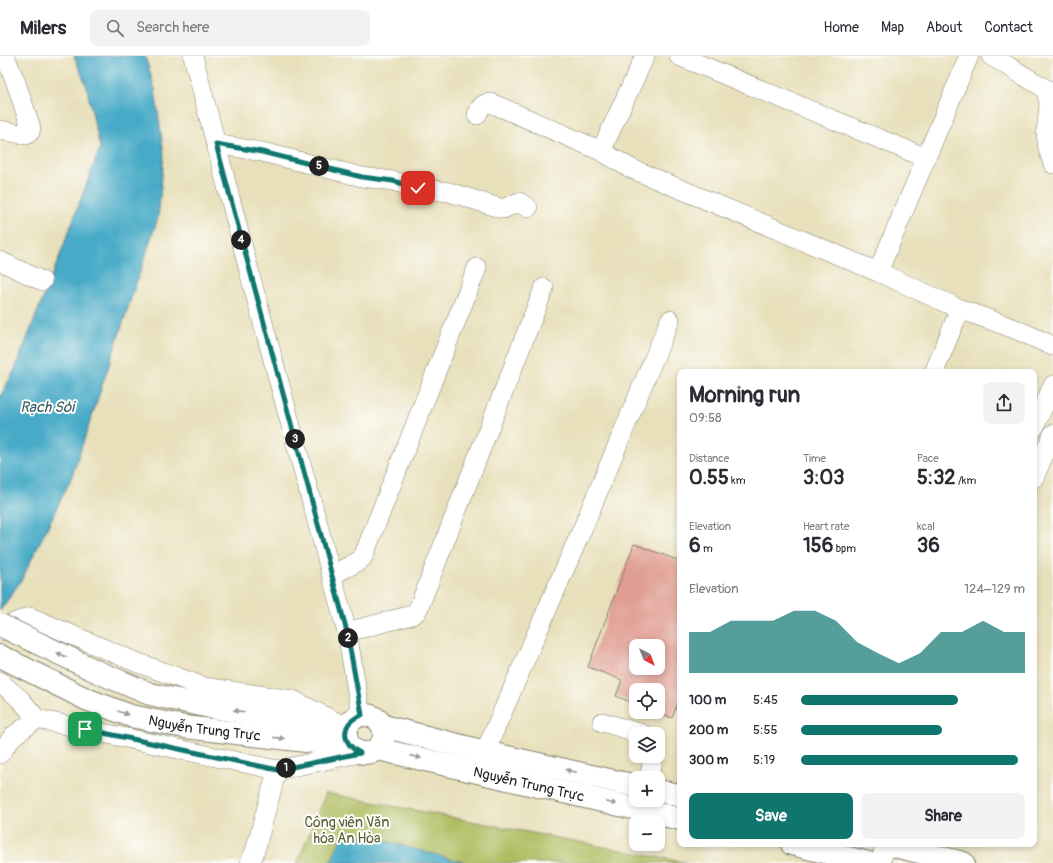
<!DOCTYPE html>
<meta charset="utf-8">
<style>
:root{--surface:#fff;--page:#f2f2f3;--text:#2b2b33;--muted:#7c7c81;--line:#e1e1e2;--accent:#0f766e}
body{margin:0;font-family:Pangolin,sans-serif;background:var(--page);color:var(--text);height:100vh;display:flex;flex-direction:column;font-size:15px;white-space:nowrap}
*{box-sizing:border-box;margin:0}
p{font-size:13px;color:var(--muted)}
.icon{flex:none;width:22px;height:22px;fill:none;stroke:currentColor;stroke-width:2;stroke-linecap:round;stroke-linejoin:round}
.map{position:relative;flex:1;overflow:hidden}
.sheet{position:absolute;left:677px;top:313px;width:360px;height:478px;display:flex;flex-direction:column;background:var(--surface);border-radius:8px;box-shadow:0 2px 6px #0003}
.sheet>*{flex:none}
.needle{width:26px;rotate:138deg}
.tools{position:absolute;left:629px;top:583px;display:grid;gap:8px}
.tools a{display:grid;place-items:center;width:36px;height:36px;border-radius:8px;background:var(--surface);box-shadow:0 2px 6px #0003;font-size:20px}
.pin{position:absolute;display:grid;place-items:center;width:34px;height:34px;color:#fff;margin:-17px;border-radius:8px;box-shadow:0 2px 6px #0006}
.km{position:absolute;width:20px;height:20px;margin:-10px;border-radius:50%;background:#222;color:#fff;font-size:11px;line-height:20px;text-align:center}
.round{display:grid;place-items:center;flex:none;width:42px;height:42px;border-radius:8px;background:var(--page)}
.overview{display:flex;align-items:center;justify-content:space-between;height:68px;padding:0 12px}
h1{font-size:22px;font-weight:700;line-height:30px}
.figures{display:grid;grid-template-columns:repeat(3,1fr);gap:6px;height:68px;padding:4px 12px}
.figures div{display:grid;align-content:center}
.figures b{font-size:20px;font-weight:700}
.figures small{font-size:11px;font-weight:400}
.figures p{font-size:11px}
.chart{height:112px;padding:8px 12px}
.chart p{display:flex;justify-content:space-between}
.chart svg{width:100%;height:72px;margin-top:4px;fill:var(--accent);opacity:.7}
.action{display:flex;gap:8px;margin-top:auto;padding:8px 12px}
.action a{flex:1;height:46px;border-radius:8px;background:var(--accent);color:#fff;font-size:16px;font-weight:700;line-height:46px;text-align:center}
.action a+a{background:var(--page);color:var(--text)}
ul{padding:0 12px;list-style:none;font-size:13px}
li{display:grid;grid-template-columns:64px 48px 1fr;align-items:center;height:30px}
li i{height:10px;border-radius:5px;background:var(--accent)}
header{display:flex;align-items:center;gap:24px;box-sizing:border-box;height:56px;padding:0 20px;background:var(--surface);border-bottom:1px solid var(--line)}
header strong{font-size:19px}
nav{display:flex;gap:22px;margin-inline-start:auto;font-size:14px}
.search{width:280px;height:36px;background:var(--page);display:flex;align-items:center;gap:10px;box-sizing:border-box;padding:0 14px;border-radius:8px;color:var(--muted);font-size:15px}
.map>svg:first-child{display:block}
</style>
<header>
<strong>Milers</strong>
<div class="search"><svg class="icon" aria-label="search" viewBox="0 0 24 24"><circle cx="10" cy="10" r="6"/><path d="M15 15l6 6"/></svg>Search here</div>
<nav><a>Home</a><a>Map</a><a>About</a><a>Contact</a></nav>
</header>
<div class="map">
<svg width="1053" height="807" viewBox="0 0 1053 807">
<rect width="100%" height="100%" fill="#fdfcf7"/>
<filter id="ink" filterUnits="userSpaceOnUse"><feTurbulence type="fractalNoise" baseFrequency=".025" numOctaves="2"/><feDisplacementMap in="SourceGraphic" scale="8" xChannelSelector="R" yChannelSelector="G"/><feConvolveMatrix kernelMatrix="1 2 1 2 8 2 1 2 1" color-interpolation-filters="sRGB"/></filter>
<filter id="wash" filterUnits="userSpaceOnUse"><feTurbulence type="fractalNoise" baseFrequency=".012" numOctaves="4" result="noise"/><feDisplacementMap in="SourceGraphic" scale="16" xChannelSelector="R" yChannelSelector="G"/><feGaussianBlur stdDeviation="0.9" result="paint"/><feColorMatrix in="noise" values="0 0 0 0 0 0 0 0 0 0 0 0 0 0 0 0 0 1.4 0 .05"/><feComposite in="paint" operator="in"/></filter>
<g filter="url(#wash)">
<rect width="100%" height="100%" fill="#e8e0bb"/>
<path fill="#afbd60" stroke="#666c3e" d="M326,737l361,70h-390z"/>
<g fill="#47aac7" stroke="#326372">
<path d="M74,0h71l10,33 9,66 -6,63 -87,261 -49,100 -22,32v-214l15,-28 45,-114 40,-107 -14,-63z"/>
<path d="M345,774l121,33h-136z"/>
</g>
<g id="blocks">
<path fill="#e09e93" fill-rule="evenodd" d="M634,488l46,17v136l-8,21 -14,-6v-22h-22v14l-20,-8 6,-16 -34,-13zM636,590h22v22h-22z"/>
</g>
</g>
<g filter="url(#ink)">
<use href="#blocks" fill-opacity="0" stroke="#827e6c" stroke-width="1"/>
<g fill="none" stroke-linecap="round" stroke-linejoin="round">
<defs>
<g id="minor">
<path d="M193,0l60,230 94,346 14,83"/>
<path d="M679,0l247,102"/>
<path d="M991,0l55,33 7,3"/>
<path d="M1046,33l3,16 -3,28 2,16 5,15"/>
<path d="M477,59c3,-7 5,-12 14,-12l110,48 29,17 248,104 82,37 55,20 38,17"/>
<path d="M0,74l26,5 4,-3 1,-4 -15,-45 -11,-27"/>
<path d="M216,88l46,8 100,25 31,4 25,7 31,4 54,17 16,-7 9,6"/>
<path d="M601,95l44,-95"/>
<path d="M0,205l42,20"/>
<path d="M878,216l91,-216"/>
<path d="M934,316l26,-63"/>
<path d="M1034,372l19,-43"/>
<path d="M1034,422l19,-44"/>
<path d="M332,519l27,-14 4,-4 114,-289"/>
<path d="M0,575l11,-7 19,-7 103,44 71,26 89,13 45,23"/>
<path d="M347,576l65,-17 4,-3 3,-5 125,-319"/>
<path d="M0,626l21,18 16,19"/>
<path d="M602,666l41,12"/>
<path d="M485,696l99,-227 86,-205"/>
<path d="M0,698l13,-18 24,-17 240,51 83,-17"/>
<path d="M649,722l5,-22"/>
<path d="M250,807l5,-12 22,-81"/>
<path d="M881,807l4,-19"/>
</g>
<g id="major">
<path id="s1" d="M0,600l86,43 45,17 54,11 164,19"/>
<path d="M98,616l52,22 60,13 137,20"/>
<circle cx="365" cy="678" r="19"/>
<path d="M383,670l102,26 151,34"/>
<path id="s2" d="M378,693l302,70"/>
<path d="M658,735l22,4"/>
<path d="M792,788l76,19"/>
<path d="M887,788l76,19"/>
</g>
</defs>
<use href="#minor" stroke="#827e6c" stroke-width="20"/>
<use href="#major" stroke="#827e6c" stroke-width="24"/>
<use href="#minor" stroke="#fff" stroke-width="19"/>
<use href="#major" stroke="#fff" stroke-width="22"/>
<defs>
<path id="major-bridge" d="M0,569l98,47"/>
</defs>
<use href="#major-bridge" stroke="#827e6c" stroke-width="24" stroke-linecap="butt"/>
<use href="#major-bridge" stroke="#fff" stroke-width="22"/>
</g>
<defs><path id="oneway-solid" d="M-6-.8H1V-3.2L6.5 0L1 3.2V.8H-6Z"/></defs>
<g fill="#999">
<use href="#oneway-solid" transform="translate(62 599) rotate(-155)"/>
<use href="#oneway-solid" transform="translate(239 655) rotate(-172)"/>
<use href="#oneway-solid" transform="translate(123 657) rotate(20)"/>
<use href="#oneway-solid" transform="translate(279 682) rotate(6)"/>
<use href="#oneway-solid" transform="translate(416 701) rotate(13)"/>
<use href="#oneway-solid" transform="translate(571 715) rotate(-167)"/>
<use href="#oneway-solid" transform="translate(611 747) rotate(13)"/>
</g>
</g>
<g fill="none" stroke-linecap="round" stroke-linejoin="round" filter="url(#ink)">
<defs>
<path id="route" d="M85,673l193,41 82,-17c-20,-10 -19,-31 2,-38l-15,-83 -131,-488 46,8 100,25 31,4 25,7"/>
</defs>
<use href="#route" stroke="#fff" stroke-width="8"/>
<use href="#route" stroke="#0f766e" stroke-width="5"/>
</g>
<g text-anchor="middle" stroke-width="4" stroke-linejoin="round" paint-order="stroke">
<g font-size="14" fill="#1c1c1c" stroke="#fdfcf7">
<text dy="5" stroke="none"><textPath href="#s1" startOffset="219">Nguyễn Trung Trực</textPath></text>
<text dy="5" stroke="none"><textPath href="#s2" startOffset="155">Nguyễn Trung Trực</textPath></text>
</g>
<g font-size="14" fill="#575c37" stroke="#fdfcf7">
<text x="347" y="771">Công viên Văn<tspan x="347" dy="16">hóa An Hòa</tspan></text>
</g>
<g font-size="15" font-style="italic" fill="#2f5c69" stroke="#fdfcf7">
<text x="47" y="356">Rạch Sỏi</text>
</g>
</g>
</svg>
<div class="tools">
<a><svg class="needle" viewBox="-14 -14 28 28"><path d="M0-13l5 13h-10z" fill="#e53935"/><path d="M0 13l5-13h-10z" fill="#7c7c81"/></svg></a>
<a><svg class="icon" aria-label="locate" viewBox="0 0 24 24"><circle cx="12" cy="12" r="6"/><path d="M12 2v4M12 18v4M2 12h4M18 12h4"/></svg></a>
<a><svg class="icon" aria-label="layers" viewBox="0 0 24 24"><path d="M12 4l9 5-9 5-9-5zM3 14l9 5 9-5"/></svg></a>
<a>+</a>
<a>−</a>
</div>
<div class="pin" style="left:85px;top:673px;background:#1e9e55"><svg class="icon" aria-label="arrive" viewBox="0 0 24 24"><path d="M6 21V4h12l-3 4 3 4H6"/></svg></div>
<div class="pin" style="left:418px;top:132px;background:#d93025"><svg class="icon" aria-label="check" viewBox="0 0 24 24"><path d="M5 12l5 5 9-10"/></svg></div>
<b class="km" style="left:286px;top:712px">1</b>
<b class="km" style="left:348px;top:582px">2</b>
<b class="km" style="left:295px;top:383px">3</b>
<b class="km" style="left:241px;top:184px">4</b>
<b class="km" style="left:319px;top:110px">5</b>
<section class="sheet">
<div class="overview"><div><h1>Morning run</h1><p>09:58</p></div><a class="round"><svg class="icon" aria-label="share" viewBox="0 0 24 24"><path d="M12 15V3M7 8l5-5 5 5M5 13v7h14v-7"/></svg></a></div>
<div class="figures">
<div><p>Distance</p><b>0.55<small> km</small></b></div>
<div><p>Time</p><b>3:03</b></div>
<div><p>Pace</p><b>5:32<small> /km</small></b></div>
</div>
<div class="figures">
<div><p>Elevation</p><b>6<small> m</small></b></div>
<div><p>Heart rate</p><b>156<small> bpm</small></b></div>
<div><p>kcal</p><b>36</b></div>
</div>
<div class="chart"><p><span>Elevation</span>124–129 m</p>
<svg viewBox="0 0 160 44" preserveAspectRatio="none"><path d="M0 44V19L10 19L20 12L30 12L40 12L50 6L60 6L70 12L80 25L90 32L100 38L110 32L120 19L130 19L140 12L150 19L160 19V44z"/></svg>
</div>
<ul>
<li><b>100 m</b>5:45<i style="width:70%"></i></li>
<li><b>200 m</b>5:55<i style="width:63%"></i></li>
<li><b>300 m</b>5:19<i style="width:97%"></i></li>
</ul>
<div class="action"><a>Save</a><a>Share</a></div>
</section>
</div>
